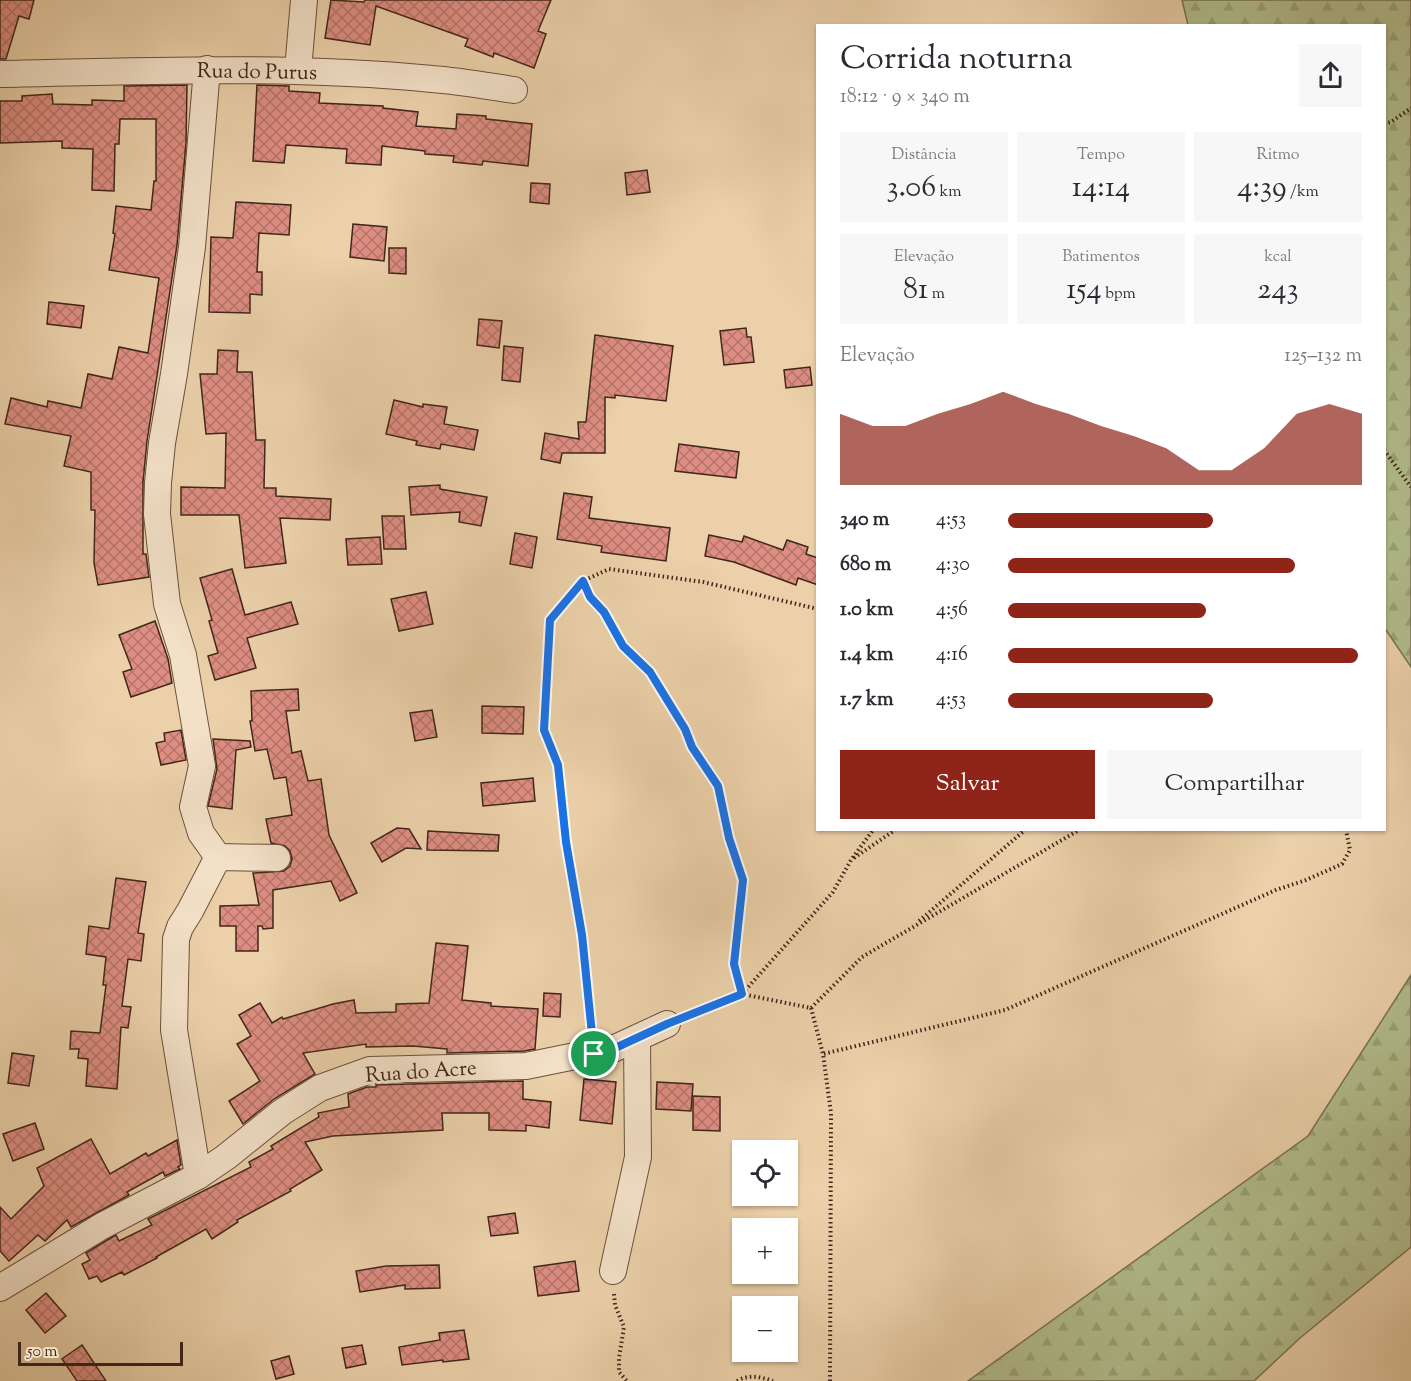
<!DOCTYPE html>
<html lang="pt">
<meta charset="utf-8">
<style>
:root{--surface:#fff;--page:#f7f7f7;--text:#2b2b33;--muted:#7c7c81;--accent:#8f2418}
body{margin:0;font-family:"Sorts Mill Goudy",serif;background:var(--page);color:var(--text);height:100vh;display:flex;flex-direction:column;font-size:22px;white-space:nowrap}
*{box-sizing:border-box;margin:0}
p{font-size:20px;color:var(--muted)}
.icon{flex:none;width:33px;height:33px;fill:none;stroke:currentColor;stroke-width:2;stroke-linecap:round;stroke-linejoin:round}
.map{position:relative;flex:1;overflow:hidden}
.panel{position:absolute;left:816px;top:24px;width:570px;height:807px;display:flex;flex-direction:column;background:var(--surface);border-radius:0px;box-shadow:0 2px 4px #0004}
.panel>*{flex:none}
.tools{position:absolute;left:732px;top:1140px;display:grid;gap:12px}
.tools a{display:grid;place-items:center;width:66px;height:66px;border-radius:0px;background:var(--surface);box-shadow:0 2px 4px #0004;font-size:30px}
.scale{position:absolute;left:18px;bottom:15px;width:165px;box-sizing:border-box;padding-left:6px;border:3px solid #41261a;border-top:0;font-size:16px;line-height:21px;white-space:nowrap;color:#41261a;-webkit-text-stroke:4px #f2e0c7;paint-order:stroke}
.pin{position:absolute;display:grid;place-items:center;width:51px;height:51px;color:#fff;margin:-26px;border:3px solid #fff;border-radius:50%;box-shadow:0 2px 6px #0007}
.round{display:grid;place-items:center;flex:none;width:63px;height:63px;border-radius:0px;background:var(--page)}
.headline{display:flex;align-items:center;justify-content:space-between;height:102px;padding:0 24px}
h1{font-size:33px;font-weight:600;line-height:45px}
.figures{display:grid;grid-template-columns:repeat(3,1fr);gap:9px;height:102px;padding:6px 24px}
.figures div{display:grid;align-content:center;border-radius:0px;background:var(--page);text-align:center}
.figures b{font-size:30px;font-weight:600}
.figures small{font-size:16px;font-weight:400}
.figures p{font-size:16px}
.chart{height:168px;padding:12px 24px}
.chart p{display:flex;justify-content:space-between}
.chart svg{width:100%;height:108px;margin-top:6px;fill:var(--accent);opacity:.7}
.primary-button{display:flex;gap:12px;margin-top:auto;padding:12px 24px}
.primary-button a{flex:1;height:69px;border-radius:0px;background:var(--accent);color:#fff;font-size:24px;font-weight:600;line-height:69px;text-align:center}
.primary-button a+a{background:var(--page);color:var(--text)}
ul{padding:0 24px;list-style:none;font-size:20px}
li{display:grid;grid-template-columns:96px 72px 1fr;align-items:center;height:45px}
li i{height:15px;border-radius:8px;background:var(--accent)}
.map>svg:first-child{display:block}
</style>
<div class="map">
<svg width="1411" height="1381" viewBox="0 0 1411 1381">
<defs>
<pattern id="forest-firs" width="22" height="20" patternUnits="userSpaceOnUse" patternTransform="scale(1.5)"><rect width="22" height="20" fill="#b1bc8c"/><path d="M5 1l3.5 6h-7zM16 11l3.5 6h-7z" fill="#99a178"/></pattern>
<pattern id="building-cross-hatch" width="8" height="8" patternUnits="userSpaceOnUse" patternTransform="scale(1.5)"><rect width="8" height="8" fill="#de8e82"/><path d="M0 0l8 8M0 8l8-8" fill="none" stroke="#b6746a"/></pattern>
</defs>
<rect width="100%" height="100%" fill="#ebd0a9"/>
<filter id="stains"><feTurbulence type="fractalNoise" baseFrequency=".00333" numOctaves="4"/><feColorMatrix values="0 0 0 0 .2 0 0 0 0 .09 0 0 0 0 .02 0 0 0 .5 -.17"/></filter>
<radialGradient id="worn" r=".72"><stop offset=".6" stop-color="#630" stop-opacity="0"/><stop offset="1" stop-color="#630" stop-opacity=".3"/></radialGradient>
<g fill="url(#forest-firs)" stroke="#797153" stroke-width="1.5">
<path d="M1182,0h229v667l-27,-40v-601l-196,-1z"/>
<path d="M1411,975v272l-111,91 -46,43h-286l340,-245z"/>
</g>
<g fill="url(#building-cross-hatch)" stroke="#41261a" stroke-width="1.5">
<path d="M0,0h34l-5,19 -10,-3 -13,43h-6z"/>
<path d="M331,0l33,2 1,-2h186l-13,31 8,3 -12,34 -40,-15 -1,4 -28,-11 3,-7 -92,-33 -6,39 -45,-7z"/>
<path d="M187,85l-1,58 -9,102 -30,196 -4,41v72h3l3,23 -51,8 -4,-22 1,-53h-4v-38l-27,-6 7,-30 -66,-12 6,-26 36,9 1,-6 33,7 7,-34 24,5 7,-32 29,6 11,-75 -50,-8 6,-36 -2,-1 3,-27 35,4 3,-29h2v-62h-36l-1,25h-4l-1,47 -22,-1 1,-41 -31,-1v-7l-62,2v-42h22v-5l30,-2 1,10 39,1v-5l32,1v-15z"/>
<path d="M257,85l32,1v5l31,2 -1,10 64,3v2l35,4 -2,14 40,3 1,-15 29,2v3l46,5 -4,42 -45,-5 -1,4 -29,-3 1,-6 -29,-2v-3l-43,-5 -1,19 -35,-2 1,-14 -61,-4 -2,18 -31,-2z"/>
<path d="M647,170l3,22 -23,3 -2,-22z"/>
<path d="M531,183l19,1 -1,20 -19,-2z"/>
<path d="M236,202l55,3 -2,30 -30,-2 -2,39h5v23l-12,-1v19l-41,-1 2,-75 22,1z"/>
<path d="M353,224l34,3 -3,34 -34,-4z"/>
<path d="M389,248h17v26l-17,-1z"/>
<path d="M49,302l35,4 -3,22 -34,-4z"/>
<path d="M479,319l23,2 -3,27 -22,-3z"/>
<path d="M746,328l1,9h4l3,25 -30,3 -4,-34z"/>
<path d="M595,335l78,11 -7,55 -51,-6v3l-10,-1v56h-43l-2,10 -19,-4 4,-26 34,6 -1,-17h8z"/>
<path d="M504,346l19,2 -3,34 -18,-2z"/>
<path d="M218,350l20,1 -1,21h15l4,68h9l-1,48h12v8l55,3 -1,21 -50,-2 6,45 -41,5 -6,-53h-58v-28l44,1 1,-55 -20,1 -6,-60h17z"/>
<path d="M810,367l2,18 -26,3 -2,-18z"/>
<path d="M394,400l29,7v-3l24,3 -3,17 34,6 -4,20 -33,-6 -1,5 -24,-4 1,-4 -31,-7z"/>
<path d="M679,444l60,8 -3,26 -61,-7z"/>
<path d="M440,485v4l47,8 -6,29 -22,-4 1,-10 -49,3 -2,-28z"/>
<path d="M564,493l28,4 -3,21 81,10 -4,33 -65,-9 1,-6 -45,-7z"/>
<path d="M382,516h22l2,33h-22z"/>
<path d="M515,533l22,4 -5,31 -22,-4z"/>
<path d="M709,535l33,7 2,-6 39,14 4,-10 21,7 -2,7 12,4v27l-20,-7 -2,7 -62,-23 -29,-6z"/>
<path d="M380,537l2,27 -34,1 -2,-26z"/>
<path d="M232,569l13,46 46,-13 7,22 -51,14 9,30 -41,12 -7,-24 10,-3 -9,-32 3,-1 -12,-42z"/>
<path d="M426,592l7,32 -34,7 -8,-32z"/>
<path d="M155,621l13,38 4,24 -41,14 -8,-25 9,-3 -13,-34z"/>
<path d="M298,689l1,21 -13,1 6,42 9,-2 7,30 13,-2 8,56 28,58 -17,8 -9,-20 -58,9v38l-10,1 -1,-3h-4v25h-22v-25h-16v-20l39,-1 -6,-32 31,-2 6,-5 2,-7 -2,-8 -5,-5 -14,-3 -5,-24 26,-4 -6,-38 -12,2 -7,-30 -12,2 -5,-30h2l-1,-30z"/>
<path d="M482,706l42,1 -1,27 -41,-1z"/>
<path d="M432,710l5,27 -22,4 -5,-28z"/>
<path d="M181,730l5,30 -25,5 -5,-22 9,-2 -1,-8z"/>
<path d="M213,739l37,2 1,6 -15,3 -4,59 -24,-3 9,-37z"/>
<path d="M533,778l2,23 -52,5 -2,-23z"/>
<path d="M397,828l12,1 12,20 -15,-1 -24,14 -11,-19z"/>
<path d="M428,831l71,4 -1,16 -71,-1z"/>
<path d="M116,878l30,4 -8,51 6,1 -3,27 -13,-2 -6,47 9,1 -3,21 -7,-1 -4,62 -31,-3 2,-27 -10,-1 1,-9h-9l1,-18 29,2 6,-48h-3l3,-28 -20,-3 3,-28 20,3z"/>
<path d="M436,943l32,3 -6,54 29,3v3l47,3 -3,40 -11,2 -77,2v-4l-34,-3 -47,1v-3l-63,9 12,21 -41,25 -31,25 -14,-23 31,-20 -23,-37 14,-8 -12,-21 21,-12 12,20 10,-6 1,2 50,-15 21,-4 2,13 40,-1v-8l33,-1z"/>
<path d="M544,993l17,1 -1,23 -17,-1z"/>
<path d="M12,1053l22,3 -5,30 -21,-3z"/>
<path d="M584,1079l32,3 -4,42 -32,-4z"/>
<path d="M523,1081v18l28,3 -2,26 -23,-3v6l-37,-1v-17h-47l1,17 -110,6 -28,6 17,28 -32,19 1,2 -54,29 1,2 -26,17 -6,-10 -50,28 1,1 -33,17 -2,-3 -21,10 -4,-6 -8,3 -7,-15 8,-4 -4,-7 23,-14 7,-4 3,6 33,-16 -4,-6 103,-52 -2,-5 24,-13 -2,-3 48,-29 -1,-4 31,-6 -1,-13 19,-7h9v-2z"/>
<path d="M657,1082l36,2 -2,27 -35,-2z"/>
<path d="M693,1096l27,1v34l-27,-1z"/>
<path d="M35,1123l9,26 -31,12 -10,-27z"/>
<path d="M91,1139l19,35 36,-21 2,3 29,-16 4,25 -3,2 2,2 -15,7 -2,-4 -36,20 2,3 -58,32 -4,-7 -22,21 -7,-6 -29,26 -9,-10v-44l11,12 33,-33 -7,-18z"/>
<path d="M515,1213l3,20 -27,3 -3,-19z"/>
<path d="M575,1261l4,30 -41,5 -4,-29z"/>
<path d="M439,1265l1,23 -35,1v-4l-45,7 -4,-21 30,-5z"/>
<path d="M46,1293l20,23 -21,17 -19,-23z"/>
<path d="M464,1330l5,29 -26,3v-2l-41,5 -3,-18 41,-7 -1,-7z"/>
<path d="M82,1345l24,36h-29l-15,-22z"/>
<path d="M362,1345l4,19 -20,4 -4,-20z"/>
<path d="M289,1356l5,18 -18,5 -5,-18z"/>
</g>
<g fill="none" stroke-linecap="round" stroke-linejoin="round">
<defs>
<g id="street">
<path d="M207,69l-15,178 -18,127 -12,69 -4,40 -1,31 10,90 16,51 19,111 -9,41 8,26 17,24"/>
<path d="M298,70l6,-70"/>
<path d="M0,74c144,-3 288,-9 432,5 27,2 55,7 82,11"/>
<path d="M198,1176l-24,-146 2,-91 4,-12 10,-16 28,-54 59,1"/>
<path d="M613,1271l25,-114 -1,-118"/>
<path d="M0,1288l102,-62 96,-50 28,-19 56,-45 38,-24 50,-18 156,-4 54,-11 14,-1 19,-5 54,-25"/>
</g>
</defs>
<use href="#street" stroke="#6c503e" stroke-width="28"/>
<g stroke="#41261a" stroke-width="4" stroke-dasharray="1.5 3" stroke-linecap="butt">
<path d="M1384,124l7,-2 20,-14"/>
<path d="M1384,450l27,37"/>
<path d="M583,581l7,16 14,15 19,34 26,25 36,58 7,18 26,39 11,52 14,42 -9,84 8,30 69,14 51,-51 217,-127"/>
<path d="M854,858l41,-28"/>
<path d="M919,921l106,-91"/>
<path d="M811,1008l12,46"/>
<path d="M688,1015l54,-21 91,-102 18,-32 22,-30"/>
<path d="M592,1030l-10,-95 -16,-93 -8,-77 -14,-35 6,-110 33,-39 26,-12 94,13 115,27"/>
<path d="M614,1294l1,11 9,22 -5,31v14l8,9"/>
<path d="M737,1381c12,-7 24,-4 36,0"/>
<path d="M830,1381l1,-268 -8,-59 182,-44 271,-120 30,-10 36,-16 8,-14 -4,-20"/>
</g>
<use href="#street" stroke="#f2e0c7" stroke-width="26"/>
</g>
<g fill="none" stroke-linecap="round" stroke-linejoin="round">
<defs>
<path id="route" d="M583,581l7,16 14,15 19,34 27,26 35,57 7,18 26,39 11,52 14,42 -9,84 8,30 -75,30 -54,25 -19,5 -12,-119 -16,-93 -8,-77 -14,-35 6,-110z"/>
</defs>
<use href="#route" stroke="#fff" stroke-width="12"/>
<use href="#route" stroke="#1a73e8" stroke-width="8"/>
</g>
<g text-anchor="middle" stroke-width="6" stroke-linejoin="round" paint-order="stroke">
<g font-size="21" fill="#41261a" stroke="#f2e0c7">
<text transform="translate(257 71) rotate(1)" y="7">Rua do Purus</text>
<text transform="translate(421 1071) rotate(-4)" y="7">Rua do Acre</text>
</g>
</g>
<rect width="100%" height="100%" filter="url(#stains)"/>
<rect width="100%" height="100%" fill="url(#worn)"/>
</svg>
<div class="tools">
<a><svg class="icon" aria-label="locate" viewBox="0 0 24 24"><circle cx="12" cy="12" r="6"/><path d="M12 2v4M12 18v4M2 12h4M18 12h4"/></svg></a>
<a>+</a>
<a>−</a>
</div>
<div class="scale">50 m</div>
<div class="pin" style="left:594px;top:1054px;background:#1e9e55"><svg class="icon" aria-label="arrive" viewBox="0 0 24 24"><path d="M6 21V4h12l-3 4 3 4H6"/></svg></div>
<section class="panel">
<div class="headline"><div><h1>Corrida noturna</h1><p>18:12 · 9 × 340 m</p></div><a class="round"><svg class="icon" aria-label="share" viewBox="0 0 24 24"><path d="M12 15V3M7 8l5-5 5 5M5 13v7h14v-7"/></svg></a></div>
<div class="figures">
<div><p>Distância</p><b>3.06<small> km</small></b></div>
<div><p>Tempo</p><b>14:14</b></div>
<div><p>Ritmo</p><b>4:39<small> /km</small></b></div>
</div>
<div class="figures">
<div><p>Elevação</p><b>81<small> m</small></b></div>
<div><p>Batimentos</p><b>154<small> bpm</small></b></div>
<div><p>kcal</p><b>243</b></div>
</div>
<div class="chart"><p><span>Elevação</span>125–132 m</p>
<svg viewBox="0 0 160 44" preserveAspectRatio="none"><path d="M0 44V15L10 20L20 20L30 15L40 11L50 6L60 11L70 15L80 20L90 24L100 29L110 38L120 38L130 29L140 15L150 11L160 15V44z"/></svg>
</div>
<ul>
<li><b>340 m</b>4:53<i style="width:58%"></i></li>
<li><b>680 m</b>4:30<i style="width:81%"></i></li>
<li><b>1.0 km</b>4:56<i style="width:56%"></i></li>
<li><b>1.4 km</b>4:16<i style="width:99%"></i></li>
<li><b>1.7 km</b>4:53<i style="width:58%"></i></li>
</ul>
<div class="primary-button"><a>Salvar</a><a>Compartilhar</a></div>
</section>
</div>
